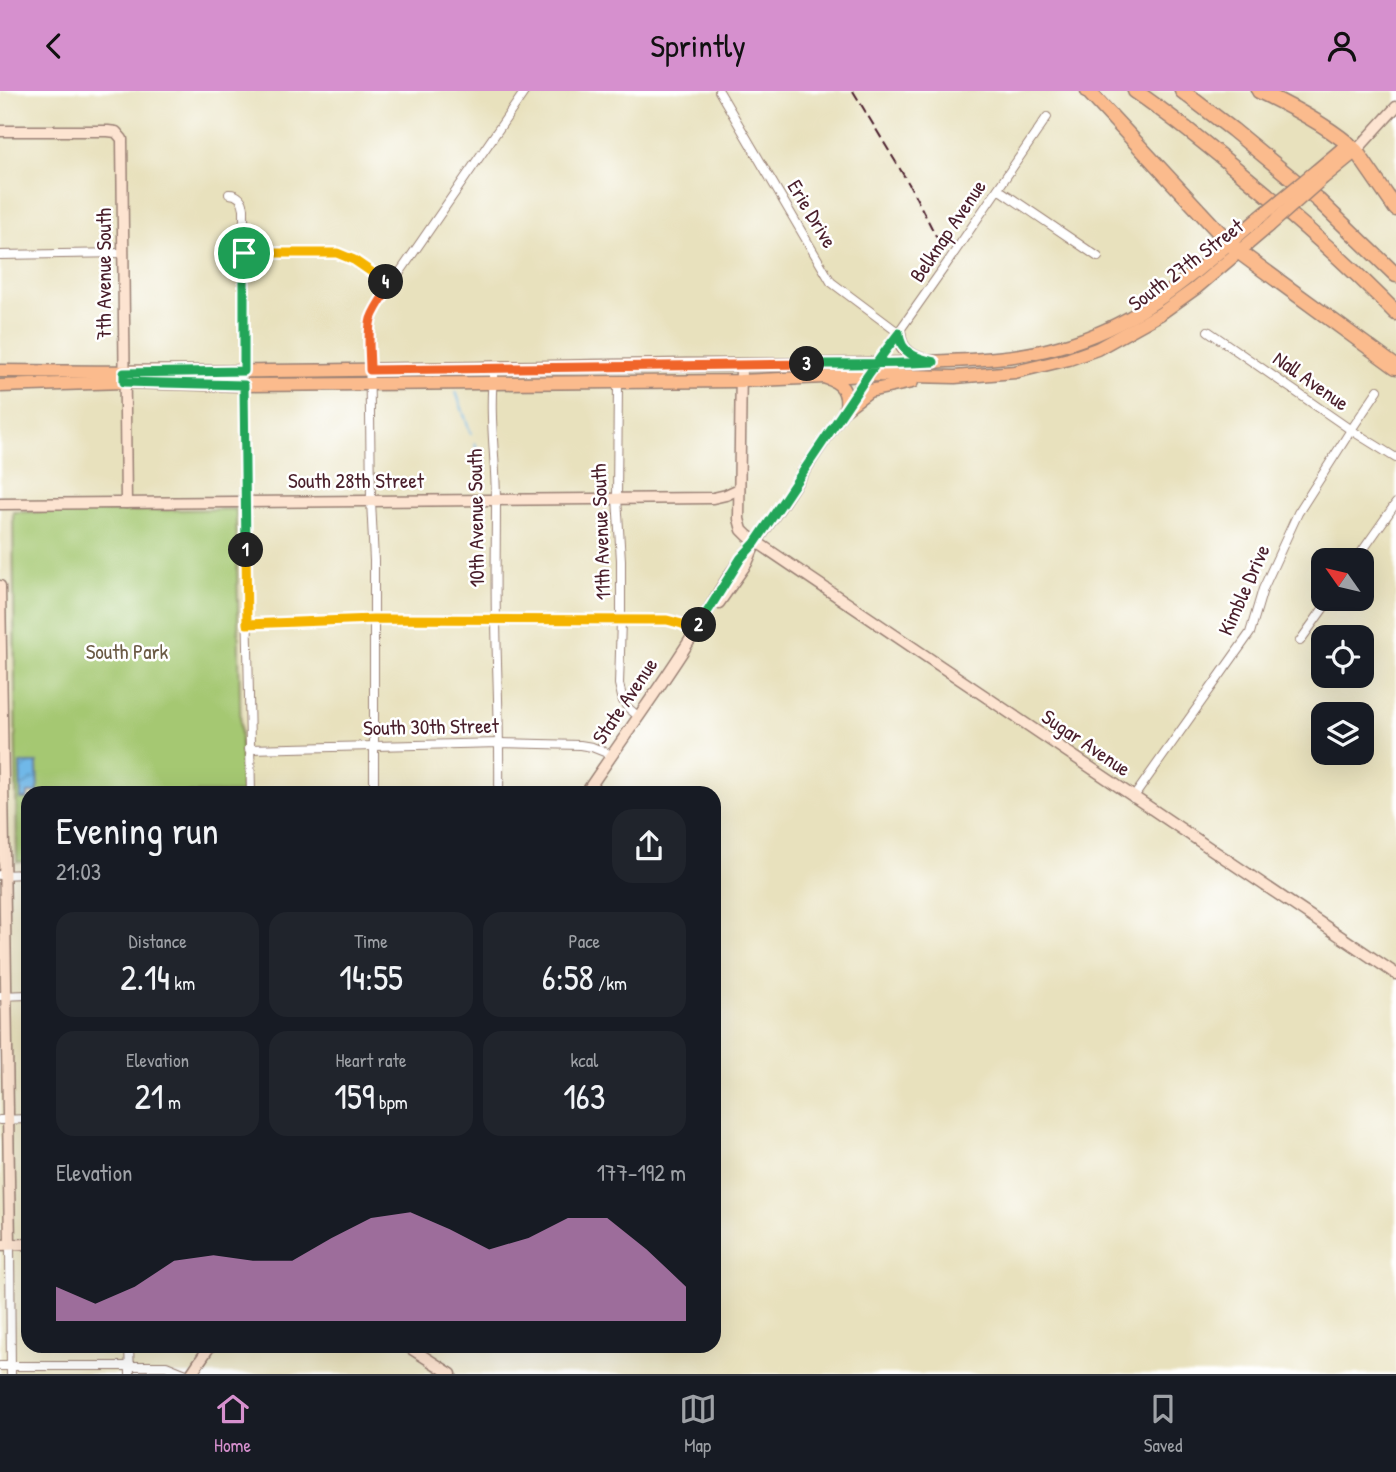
<!DOCTYPE html>
<meta charset="utf-8">
<style>
:root{--surface:#171b24;--page:#20242c;--text:#f1f3f6;--muted:#9ea1a6;--line:#363941;--accent:#d690ce}
body{margin:0;font-family:"Patrick Hand",sans-serif;background:var(--page);color:var(--text);height:100vh;display:flex;flex-direction:column;font-size:26px;white-space:nowrap}
*{box-sizing:border-box;margin:0}
p{font-size:23px;color:var(--muted)}
.icon{flex:none;width:38px;height:38px;fill:none;stroke:currentColor;stroke-width:2;stroke-linecap:round;stroke-linejoin:round}
.map{position:relative;flex:1;overflow:hidden}
.side{position:absolute;left:21px;top:695px;width:700px;height:567px;display:flex;flex-direction:column;background:var(--surface);border-radius:21px;box-shadow:0 7px 28px #0002}
.side>*{flex:none}
.needle{width:46px;rotate:304deg}
.buttons{position:absolute;left:1311px;top:457px;display:grid;gap:14px}
.buttons a{display:grid;place-items:center;width:63px;height:63px;border-radius:14px;background:var(--surface);box-shadow:0 7px 28px #0002;font-size:35px}
.pin{position:absolute;display:grid;place-items:center;width:60px;height:60px;color:#fff;margin:-30px;border:4px solid #fff;border-radius:50%;box-shadow:0 2px 7px #0007}
.km{position:absolute;width:35px;height:35px;margin:-18px;border-radius:50%;background:#222;color:#fff;font-size:19px;line-height:35px;text-align:center}
.round{display:grid;place-items:center;flex:none;width:74px;height:74px;border-radius:21px;background:var(--page)}
.head{display:flex;align-items:center;justify-content:space-between;height:119px;padding:0 35px}
h1{font-size:38px;font-weight:600;line-height:52px}
.stats{display:grid;grid-template-columns:repeat(3,1fr);gap:10px;height:119px;padding:7px 35px}
.stats div{display:grid;align-content:center;border-radius:18px;background:var(--page);text-align:center}
.stats b{font-size:35px;font-weight:600}
.stats small{font-size:19px;font-weight:400}
.stats p{font-size:19px}
.chart{height:196px;padding:14px 35px}
.chart p{display:flex;justify-content:space-between}
.chart svg{width:100%;height:126px;margin-top:7px;fill:var(--accent);opacity:.7}
header{display:flex;justify-content:space-between;align-items:center;height:91px;padding:0 35px;background:var(--accent);color:#111;font-size:32px;font-weight:600}
.tabs{display:flex;justify-content:space-around;align-items:center;height:98px;border-top:2px solid var(--line);background:var(--surface);font-size:19px;color:var(--muted)}
.tabs a{display:grid;justify-items:center;gap:4px}
.tabs .selected{color:var(--accent)}
.map>svg:first-child{display:block}
</style>
<header><svg class="icon" aria-label="back" viewBox="0 0 24 24"><path d="M15 5l-7 7 7 7"/></svg>Sprintly<svg class="icon" aria-label="person" viewBox="0 0 24 24"><circle cx="12" cy="8" r="4"/><path d="M4 21q1-7 8-7t8 7"/></svg></header>
<div class="map">
<svg width="1396" height="1283" viewBox="0 0 1396 1283">
<defs>
<pattern id="water-waves" width="16" height="10" patternUnits="userSpaceOnUse" patternTransform="scale(1.75)"><rect width="16" height="10" fill="#70b8e8"/><path d="M0 5q4-4 8 0t8 0" fill="none" stroke="#5e95bc"/></pattern>
</defs>
<rect width="100%" height="100%" fill="#fff"/>
<filter id="ink" filterUnits="userSpaceOnUse"><feTurbulence type="fractalNoise" baseFrequency=".0143" numOctaves="2"/><feDisplacementMap in="SourceGraphic" scale="14" xChannelSelector="R" yChannelSelector="G"/><feConvolveMatrix kernelMatrix="1 2 1 2 8 2 1 2 1" color-interpolation-filters="sRGB"/></filter>
<filter id="wash" filterUnits="userSpaceOnUse"><feTurbulence type="fractalNoise" baseFrequency=".00686" numOctaves="4" result="noise"/><feDisplacementMap in="SourceGraphic" scale="28" xChannelSelector="R" yChannelSelector="G"/><feGaussianBlur stdDeviation="1.57" result="paint"/><feColorMatrix in="noise" values="0 0 0 0 0 0 0 0 0 0 0 0 0 0 0 0 0 1.4 0 .05"/><feComposite in="paint" operator="in"/></filter>
<g filter="url(#wash)">
<rect width="100%" height="100%" fill="#e8e1bd"/>
<path fill="#a5c872" stroke="#78744e" stroke-width="2" d="M236,418l6,284h-214v69h-11l-4,-350z"/>
<path fill="url(#water-waves)" stroke="#5d6c8a" stroke-width="2" d="M20,672h17l1,30h-10v6h-7z"/>
<g fill="none" stroke-linecap="round" stroke-linejoin="round">
<g stroke="#70b8e8" stroke-width="2">
<path d="M456,301l15,42"/>
<path d="M475,352l4,13"/>
</g>
</g>
</g>
<g filter="url(#ink)">
<g fill="none" stroke-linecap="round" stroke-linejoin="round">
<defs>
<g id="street">
<path d="M719,0l112,191 68,51"/>
<path d="M998,98l100,68"/>
<path d="M229,103c9,0 14,6 15,15v162"/>
<path d="M244,162h93l17,7 37,25"/>
<path d="M0,164l123,-2"/>
<path d="M1208,240l143,99 45,28"/>
<path d="M876,273l67,-95 104,-152"/>
<path d="M494,277c-6,45 2,90 2,134 0,40 -1,79 0,119 1,57 4,114 3,172"/>
<path d="M618,291l-1,116 4,62v60l-2,64 4,17 4,6 11,9"/>
<path d="M244,294l1,116 6,292"/>
<path d="M1356,469l40,-57"/>
<path d="M247,533l126,-5 294,1 15,3 13,9"/>
<path d="M1300,550l30,-42"/>
<path d="M249,658l251,-6 80,2 12,2 20,8"/>
<path d="M374,702v-232l-3,-60 -2,-174 3,-10 4,-10 149,-216"/>
<path d="M1133,707l117,-165 13,-44 35,-76 53,-83 27,-40"/>
<path d="M0,784l28,-1"/>
<path d="M0,905l28,-1"/>
<path d="M0,1029l28,-1"/>
<path d="M10,1153l1,130"/>
<path d="M129,1255l1,28"/>
<path d="M0,1275h166l20,8"/>
</g>
<g id="secondary">
<path d="M0,40h108l8,1 6,7 4,364"/>
<path d="M1356,60l40,-44"/>
<path d="M741,274l-2,154 3,11 6,6 648,438"/>
<path d="M0,413l713,-6 13,-3 13,-6"/>
<path d="M0,495l10,658"/>
<path d="M719,512l28,-40 6,-14"/>
<path d="M586,702c36,-54 75,-106 109,-161 20,-31 34,-64 61,-89l114,-171"/>
<path d="M0,1154l28,-1"/>
<path d="M407,1255l44,28"/>
<path d="M191,1283l19,-28"/>
</g>
<g id="primary">
<path d="M1316,80l33,-28"/>
<path d="M1323,87l33,-27"/>
<path d="M899,242c0,15 10,23 24,27"/>
<path d="M0,280c229,3 458,-3 686,-6 81,-1 162,1 242,-3 44,-2 87,-3 130,-15 83,-22 137,-75 201,-129"/>
<path d="M826,287c16,4 22,14 20,30"/>
<path d="M0,295l124,-4 120,3 374,-3 122,-1 128,-6 87,2 60,-5 54,-13 28,-10 63,-35 36,-26 73,-62"/>
<path d="M846,317l23,-17 43,-9"/>
</g>
<g id="highway">
<path d="M1088,0l128,138 23,23 157,115"/>
<path d="M1135,0c41,28 80,60 118,92 50,41 98,84 143,130"/>
<path d="M1182,0l51,39 85,70 78,75"/>
<path d="M1259,0c29,14 74,37 97,60l40,58"/>
</g>
</defs>
<use href="#street" stroke="#998074" stroke-width="10"/>
<use href="#secondary" stroke="#998074" stroke-width="13"/>
<use href="#primary" stroke="#998074" stroke-width="15"/>
<use href="#highway" stroke="#998074" stroke-width="17"/>
<use href="#street" stroke="#fff" stroke-width="8"/>
<use href="#secondary" stroke="#fde4d1" stroke-width="10"/>
<use href="#primary" stroke="#fbbb8d" stroke-width="12"/>
<use href="#highway" stroke="#fbbb8d" stroke-width="14"/>
<path stroke="#4a1f2b" stroke-width="2" stroke-dasharray="10 5" stroke-linecap="butt" d="M853,0l56,93 28,54"/>
<defs>
<g id="primary-bridge">
<path d="M1259,127l57,-47"/>
<path d="M1269,135l54,-48"/>
</g>
</defs>
<use href="#primary-bridge" stroke="#998074" stroke-width="15" stroke-linecap="butt"/>
<use href="#primary-bridge" stroke="#fbbb8d" stroke-width="12"/>
</g>
</g>
<g fill="none" stroke-linecap="round" stroke-linejoin="round" filter="url(#ink)">
<defs>
<path id="split-1" d="M244,162v118l-120,2v9l120,3 2,165"/>
<path id="split-2" d="M246,459l1,74 126,-5 294,1 15,4 13,8 4,-7"/>
<path id="split-3" d="M699,534l42,-67 14,-15 113,-168c10,-14 20,-28 31,-42 1,20 17,25 35,29 -43,2 -85,2 -127,2"/>
<path id="split-4" d="M386,191l5,3c-7,11 -16,22 -20,34 -4,15 -1,35 -1,51l437,-6"/>
<path id="split-5" d="M244,162h93l17,7 32,22"/>
</defs>
<use href="#split-1" stroke="#fff" stroke-width="14"/>
<use href="#split-2" stroke="#fff" stroke-width="14"/>
<use href="#split-3" stroke="#fff" stroke-width="14"/>
<use href="#split-4" stroke="#fff" stroke-width="14"/>
<use href="#split-5" stroke="#fff" stroke-width="14"/>
<use href="#split-1" stroke="#22a559" stroke-width="9"/>
<use href="#split-2" stroke="#f5b400" stroke-width="9"/>
<use href="#split-3" stroke="#22a559" stroke-width="9"/>
<use href="#split-4" stroke="#f0652b" stroke-width="9"/>
<use href="#split-5" stroke="#f5b400" stroke-width="9"/>
</g>
<g text-anchor="middle" stroke-width="5" stroke-linejoin="round" paint-order="stroke">
<g font-size="21" fill="#4a1f2b" stroke="#fff">
<text transform="translate(812 123) rotate(59)" y="7">Erie Drive</text>
<text transform="translate(948 140) rotate(-56)" y="7">Belknap Avenue</text>
<text transform="translate(1186 174) rotate(-37)" y="7">South 27th Street</text>
<text transform="translate(104 183) rotate(-90)" y="7">7th Avenue South</text>
<text transform="translate(1311 290) rotate(35)" y="7">Nall Avenue</text>
<text x="356" y="397">South 28th Street</text>
<text transform="translate(476 427) rotate(-91)" y="7">10th Avenue South</text>
<text transform="translate(601 441) rotate(-92)" y="7">11th Avenue South</text>
<text transform="translate(1244 499) rotate(-66)" y="7">Kimble Drive</text>
<text transform="translate(625 610) rotate(-56)" y="7">State Avenue</text>
<text transform="translate(431 636) rotate(-1)" y="7">South 30th Street</text>
<text transform="translate(1086 652) rotate(34)" y="7">Sugar Avenue</text>
</g>
<g font-size="21" fill="#6a5a44" stroke="#fff">
<text x="127" y="568">South Park</text>
</g>
</g>
</svg>
<div class="buttons">
<a><svg class="needle" viewBox="-14 -14 28 28"><path d="M0-13l5 13h-10z" fill="#e53935"/><path d="M0 13l5-13h-10z" fill="#9ea1a6"/></svg></a>
<a><svg class="icon" aria-label="locate" viewBox="0 0 24 24"><circle cx="12" cy="12" r="6"/><path d="M12 2v4M12 18v4M2 12h4M18 12h4"/></svg></a>
<a><svg class="icon" aria-label="layers" viewBox="0 0 24 24"><path d="M12 4l9 5-9 5-9-5zM3 14l9 5 9-5"/></svg></a>
</div>
<div class="pin" style="left:244px;top:162px;background:#1e9e55"><svg class="icon" aria-label="arrive" viewBox="0 0 24 24"><path d="M6 21V4h12l-3 4 3 4H6"/></svg></div>
<b class="km" style="left:246px;top:459px">1</b>
<b class="km" style="left:699px;top:534px">2</b>
<b class="km" style="left:807px;top:273px">3</b>
<b class="km" style="left:386px;top:191px">4</b>
<section class="side">
<div class="head"><div><h1>Evening run</h1><p>21:03</p></div><a class="round"><svg class="icon" aria-label="share" viewBox="0 0 24 24"><path d="M12 15V3M7 8l5-5 5 5M5 13v7h14v-7"/></svg></a></div>
<div class="stats">
<div><p>Distance</p><b>2.14<small> km</small></b></div>
<div><p>Time</p><b>14:55</b></div>
<div><p>Pace</p><b>6:58<small> /km</small></b></div>
</div>
<div class="stats">
<div><p>Elevation</p><b>21<small> m</small></b></div>
<div><p>Heart rate</p><b>159<small> bpm</small></b></div>
<div><p>kcal</p><b>163</b></div>
</div>
<div class="chart"><p><span>Elevation</span>177–192 m</p>
<svg viewBox="0 0 160 44" preserveAspectRatio="none"><path d="M0 44V32L10 38L20 32L30 23L40 21L50 23L60 23L70 15L80 8L90 6L100 12L110 19L120 15L130 8L140 8L150 19L160 32V44z"/></svg>
</div>
</section>
</div>
<nav class="tabs">
<a class="selected"><svg class="icon" aria-label="home" viewBox="0 0 24 24"><path d="M3 11l9-7 9 7M6 9v11h12V9"/></svg>Home</a>
<a><svg class="icon" aria-label="map" viewBox="0 0 24 24"><path d="M3 6l6-2 6 2 6-2v14l-6 2-6-2-6 2zM9 4v14M15 6v14"/></svg>Map</a>
<a><svg class="icon" aria-label="saved" viewBox="0 0 24 24"><path d="M7 4h10v16l-5-4-5 4z"/></svg>Saved</a>
</nav>
